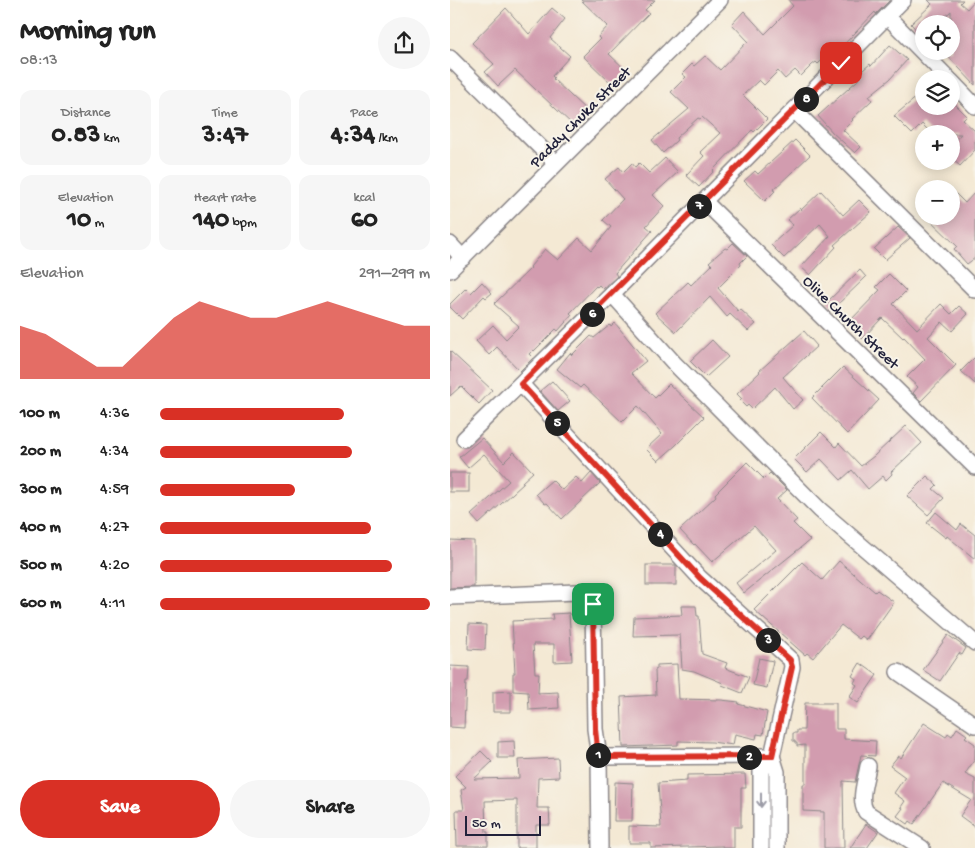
<!DOCTYPE html>
<meta charset="utf-8">
<style>
:root{--surface:#fff;--page:#f6f6f6;--text:#222;--muted:#767676;--accent:#d93025}
body{margin:0;font-family:"Gochi Hand",sans-serif;background:var(--page);color:var(--text);height:100vh;display:flex;flex-direction:column;font-size:19px;white-space:nowrap}
*{box-sizing:border-box;margin:0}
p{font-size:16px;color:var(--muted)}
.icon{flex:none;width:28px;height:28px;fill:none;stroke:currentColor;stroke-width:2;stroke-linecap:round;stroke-linejoin:round}
.map{position:relative;flex:1;overflow:hidden}
.details{display:flex;flex-direction:column;background:var(--surface);width:450px}
.details>*{flex:none}
.buttons{position:absolute;left:465px;top:15px;display:grid;gap:10px}
.buttons a{display:grid;place-items:center;width:45px;height:45px;border-radius:50%;background:var(--surface);box-shadow:0 2px 12px #0003;font-size:25px}
.scale{position:absolute;left:15px;bottom:12px;width:76px;box-sizing:border-box;padding-left:5px;border:2px solid #22223b;border-top:0;font-size:14px;line-height:18px;white-space:nowrap;color:#22223b;-webkit-text-stroke:4px #f7f3e8;paint-order:stroke}
.pin{position:absolute;display:grid;place-items:center;width:42px;height:42px;color:#fff;margin:-21px;border-radius:10px;box-shadow:0 2px 8px #0006}
.km{position:absolute;width:25px;height:25px;margin:-12px;border-radius:50%;background:#222;color:#fff;font-size:14px;line-height:25px;text-align:center}
.round{display:grid;place-items:center;flex:none;width:52px;height:52px;border-radius:26px;background:var(--page)}
.head{display:flex;align-items:center;justify-content:space-between;height:85px;padding:0 20px}
h1{font-size:28px;font-weight:700;line-height:38px}
.stats{display:grid;grid-template-columns:repeat(3,1fr);gap:8px;height:85px;padding:5px 20px}
.stats div{display:grid;align-content:center;border-radius:12px;background:var(--page);text-align:center}
.stats b{font-size:25px;font-weight:700}
.stats small{font-size:14px;font-weight:400}
.stats p{font-size:14px}
.chart{height:140px;padding:10px 20px}
.chart p{display:flex;justify-content:space-between}
.chart svg{width:100%;height:90px;margin-top:5px;fill:var(--accent);opacity:.7}
.cta{display:flex;gap:10px;margin-top:auto;padding:10px 20px}
.cta a{flex:1;height:58px;border-radius:30px;background:var(--accent);color:#fff;font-size:20px;font-weight:700;line-height:58px;text-align:center}
.cta a+a{background:var(--page);color:var(--text)}
ul{padding:0 20px;list-style:none;font-size:16px}
li{display:grid;grid-template-columns:80px 60px 1fr;align-items:center;height:38px}
li i{height:12px;border-radius:6px;background:var(--accent)}
main{display:flex;flex:1;min-height:0}
.map>svg:first-child{display:block}
</style>
<main>
<section class="details">
<div class="head"><div><h1>Morning run</h1><p>08:13</p></div><a class="round"><svg class="icon" aria-label="share" viewBox="0 0 24 24"><path d="M12 15V3M7 8l5-5 5 5M5 13v7h14v-7"/></svg></a></div>
<div class="stats">
<div><p>Distance</p><b>0.83<small> km</small></b></div>
<div><p>Time</p><b>3:47</b></div>
<div><p>Pace</p><b>4:34<small> /km</small></b></div>
</div>
<div class="stats">
<div><p>Elevation</p><b>10<small> m</small></b></div>
<div><p>Heart rate</p><b>140<small> bpm</small></b></div>
<div><p>kcal</p><b>60</b></div>
</div>
<div class="chart"><p><span>Elevation</span>291–299 m</p>
<svg viewBox="0 0 160 44" preserveAspectRatio="none"><path d="M0 44V18L10 22L20 30L30 38L40 38L50 26L60 14L70 6L80 10L90 14L100 14L110 10L120 6L130 10L140 14L150 18L160 18V44z"/></svg>
</div>
<ul>
<li><b>100 m</b>4:36<i style="width:68%"></i></li>
<li><b>200 m</b>4:34<i style="width:71%"></i></li>
<li><b>300 m</b>4:59<i style="width:50%"></i></li>
<li><b>400 m</b>4:27<i style="width:78%"></i></li>
<li><b>500 m</b>4:20<i style="width:86%"></i></li>
<li><b>600 m</b>4:11<i style="width:100%"></i></li>
</ul>
<div class="cta"><a>Save</a><a>Share</a></div>
</section>
<div class="map">
<svg width="525" height="848" viewBox="0 0 525 848">
<rect width="100%" height="100%" fill="#f7f3e8"/>
<filter id="ink" filterUnits="userSpaceOnUse"><feTurbulence type="fractalNoise" baseFrequency=".02" numOctaves="2"/><feDisplacementMap in="SourceGraphic" scale="10" xChannelSelector="R" yChannelSelector="G"/><feConvolveMatrix kernelMatrix="1 2 1 2 8 2 1 2 1" color-interpolation-filters="sRGB"/></filter>
<filter id="wash" filterUnits="userSpaceOnUse"><feTurbulence type="fractalNoise" baseFrequency=".0096" numOctaves="4" result="noise"/><feDisplacementMap in="SourceGraphic" scale="20" xChannelSelector="R" yChannelSelector="G"/><feGaussianBlur stdDeviation="1.12" result="paint"/><feColorMatrix in="noise" values="0 0 0 0 0 0 0 0 0 0 0 0 0 0 0 0 0 1.4 0 .05"/><feComposite in="paint" operator="in"/></filter>
<g filter="url(#wash)">
<rect width="100%" height="100%" fill="#f4e9d4"/>
<g id="blocks">
<g fill="#d29caf">
<path d="M131,0h74l-10,10 4,3 -40,41 18,17 -14,14 -30,-29 17,-17 -2,-2 10,-11z"/>
<path d="M338,0h102l-14,14 -1,-2 -41,43 -3,-3 -13,12 -2,-2 -4,3 -11,11 -6,-6 -10,9 -7,-8 -14,14 -5,-5 -16,15 24,24 -13,13 -2,-2 -39,40 1,1 -15,16 -13,-12 18,-19 -4,-4 20,-19 -18,-16 -2,2 -2,-1 -22,20 1,2 -14,13 -11,-13 37,-31 -18,-17 15,-15 -4,-3 10,-10 2,2 11,-10 15,14 28,-29 -16,-17 12,-13 21,23 28,-28z"/>
<path d="M478,0h35l-3,3 7,6 8,-9v85l-32,-34h8v-40l-14,13h-13v14l-13,-14 21,-20z"/>
<path d="M56,8l23,26 23,-26 13,11 -15,19 20,18 -18,20 2,2 -1,1 35,33 -13,15 -60,-57 -17,16 -13,-14 9,-8 -22,-21z"/>
<path d="M440,45l17,15 -17,19 -21,17 3,4 -20,19 1,1 -10,10 18,17 -6,6 -22,-20 -15,-17 41,-37 -3,-3 14,-12 1,2z"/>
<path d="M474,91v15h27v-6l16,16 -4,4 12,11v19l-15,16 -9,-8v-13l10,-11h-29l-10,-10 -10,10 -18,-18z"/>
<path d="M345,140l15,15 -37,35 2,1 -10,10 -21,-20 11,-10 3,3z"/>
<path d="M215,158l13,14 -25,23 11,11 -18,20 6,5 -37,42 2,3 -14,13 -4,-4 -2,2 -1,-1 -26,27 2,2 -14,16 -2,-2 -22,22 -1,-1 -4,4 4,4 -13,13 -23,-24 -8,8 -13,-14 17,-16 13,14 13,-13 -25,-22 37,-36 -1,-1 15,-18 13,11 21,-22 13,12 19,-23 -8,-7 20,-21 -18,-20 14,-12 4,5 9,-9 3,4 4,-4 10,10z"/>
<path d="M501,189l14,14 10,-11v66l-8,6 -13,-15 3,-3 -31,-30h25z"/>
<path d="M371,191l22,24 16,-15 12,12 -37,33 2,2 -26,28 -9,-8 29,-31 -10,-12 -36,34 -13,-13 22,-20 -6,-5 13,-12 1,2z"/>
<path d="M448,227l12,11 -25,22 -11,-11z"/>
<path d="M283,243l14,13 -7,7 1,2 -23,23 20,23 2,-2 16,15 -8,7 -18,-17 -3,3 -17,-20 -34,35 -21,-19 33,-31 3,3 21,-20 -3,-3 16,-14 2,1z"/>
<path d="M410,270l6,7 -32,31 -7,-6z"/>
<path d="M439,274l17,17 -13,13 24,25 24,-25 10,10 8,-8 9,8 -16,17 -10,-9 -14,15 28,28 -35,36 -8,-8 5,-6 -11,-10 18,-18 -21,-22 -1,1 -21,-20 -20,21 -15,-15 33,-34 -4,-3z"/>
<path d="M32,282l10,11 -6,5 -2,-2 -22,23 -12,-12v-3l16,-16 5,5z"/>
<path d="M165,323l31,38 -15,12 24,25 14,-14 35,33 -29,29 -17,15 -12,-12 16,-15 -24,-28 -16,16 -39,-37 -3,3 -23,-19 13,-16 2,2 19,-19 3,2 16,-13 1,2z"/>
<path d="M354,331l13,15 -34,31 20,23 -10,9 -18,-22 -23,22 -4,-4 -2,2 -6,-6 2,-2 -5,-5 23,-22 -1,-1z"/>
<path d="M262,340l16,17 -22,20 -16,-16z"/>
<path d="M0,351l42,39 -13,14 -18,-18 -11,10z"/>
<path d="M525,357v27l-14,-13z"/>
<path d="M393,367l36,33 -32,34 -35,-36z"/>
<path d="M102,381l18,20 -12,10 -18,-20z"/>
<path d="M456,426l16,17 -31,29 1,2 -6,6 -3,-4 -15,13 -16,-19 -11,10 -20,-21 -14,13 -13,-13 27,-27 15,15 3,-4 22,23 13,-10z"/>
<path d="M32,438l22,24 10,-10 19,20 -11,10 2,1 -45,41 -8,-9 38,-34 -25,-27 -16,14 -9,-11z"/>
<path d="M297,462l17,17 6,-6 17,17 -10,9 20,21 -4,3 17,17 -66,53 -8,-10 40,-33 -22,-24 -42,36 -17,-18 -1,1 -14,-15 36,-34 -1,-2z"/>
<rect x="0" y="473" width="19" height="19"/>
<path d="M141,473l9,10 -38,36 -15,-16 -2,1 -9,-10 16,-14 10,10 14,-13 6,6z"/>
<path d="M477,476l10,9 -4,4 11,9 -16,17 -21,-19z"/>
<path d="M486,512l21,18 4,-6 14,11v24l-28,-23 -1,2 -19,-15z"/>
<path d="M0,540l24,1v46l-24,1z"/>
<path d="M389,561l36,31 2,-2 17,12 -27,38 -5,-4 -3,3 -18,-14 -28,33 -6,-5 -2,2 -51,-45 48,-48 20,18z"/>
<rect x="196" y="565" width="30" height="20"/>
<path d="M231,606h15l1,10h2l3,38 25,9 -2,5 24,9 -7,16 -20,-8 1,-2 -29,-12 -12,-2 -2,-34 -47,1 1,-19 48,-2z"/>
<path d="M119,613l3,48 -18,1v-18h-21l2,29h4l-1,20 20,-1 1,16 -30,2 -1,-18 -15,-1v-18h2l-3,-52 41,-2 -1,-5z"/>
<path d="M19,624l17,1 -1,25 -17,-1z"/>
<path d="M498,635l18,13 -4,7 -3,-2 -19,28 -17,-11z"/>
<path d="M309,658l14,3 -6,27 -14,-3z"/>
<path d="M410,663l17,12 -19,28 -9,-6 8,-12 -3,-2 2,-4 -4,-3z"/>
<path d="M227,664l2,35 42,1 18,2 -1,2 29,8 -4,23 -6,-1 -1,5 -21,-5 -2,11 -21,-3 -34,-1v4l-55,2 -2,-50 35,-2 -1,-25 2,-1v-4z"/>
<path d="M0,666l19,1 -1,14h-2l-2,47 -14,-1z"/>
<path d="M61,691v21h-18v-20z"/>
<path d="M355,703h31v26h8v10l32,2 -1,15 -14,-1 -6,27 -12,-1 1,67h-20v-36l-21,-1v-27h2v-39l-8,1v-3h-2v-2h-2v-8h4v-3h7z"/>
<path d="M474,723l22,14 2,-4 4,3 5,-8 10,7 -2,2 10,7v15l-10,15 10,5v48l-15,-11 11,-16 -28,-17 -29,41 -4,-3 -2,3 -11,-8 6,-8 -2,-1 4,-6 -11,-8 11,-16 -15,-11 8,-10 3,2z"/>
<path d="M64,741l1,17h-17v-16z"/>
<path d="M31,751l11,11 -18,17 45,-1 -1,-18 40,-2 1,19 -21,1 -1,30h12l1,17h-14v23h-19v-48l-32,1 1,31h2v14h-31l-1,-36h8l-3,-20 5,-3 -11,-11z"/>
<path d="M295,774l1,14h-5v39h-7v21h-11v-2l-72,2v-5h-22v-17l32,1 -3,-44 29,-2v-6z"/>
<path d="M165,782l18,1 -1,38h-18z"/>
<path d="M416,824l12,8 -11,16h-17z"/>
</g>
</g>
</g>
<g filter="url(#ink)">
<use href="#blocks" fill-opacity="0" stroke="#8b8688" stroke-width="1"/>
<g fill="none" stroke-linecap="round" stroke-linejoin="round">
<defs>
<g id="minor">
<path d="M437,16l62,63"/>
<path d="M0,58l106,105"/>
<path d="M501,81l24,25"/>
<path d="M345,111l180,179"/>
<path d="M254,201l271,266"/>
<path d="M0,244l13,14"/>
<path d="M0,270l270,-270"/>
<path d="M162,294l62,69 146,147 155,133"/>
<path d="M71,384l179,194 91,82 1,7 -20,89 -11,15v77"/>
<path d="M14,439l148,-145 291,-294"/>
<path d="M0,597l127,-5 11,2 5,10 2,125 4,28 1,91"/>
<path d="M448,672l77,53"/>
<path d="M322,756l5,16v76"/>
<path d="M149,757l173,-1"/>
<path d="M418,766c-2,14 -10,33 -2,46l56,36"/>
</g>
</defs>
<use href="#minor" stroke="#8b8688" stroke-width="18"/>
<use href="#minor" stroke="#fff" stroke-width="15"/>
</g>
<defs><path id="oneway-shaft" d="M-6 0H5M1.5-3L5.5 0L1.5 3" fill="none" stroke-width="1.6" stroke-linecap="round" stroke-linejoin="round" transform="scale(1.25)"/></defs>
<use stroke="#9c9ca7" href="#oneway-shaft" transform="translate(311 800) rotate(90)"/>
</g>
<g fill="none" stroke-linecap="round" stroke-linejoin="round" filter="url(#ink)">
<defs>
<path id="route" d="M143,604l2,125 3,28 174,-1 20,-89 -2,-7 -90,-82 -179,-194 320,-321"/>
</defs>
<use href="#route" stroke="#fff" stroke-width="10"/>
<use href="#route" stroke="#d93025" stroke-width="6"/>
</g>
<g text-anchor="middle" stroke-width="4" stroke-linejoin="round" paint-order="stroke">
<g font-size="16" fill="#22223b" stroke="#f7f3e8">
<text transform="translate(129 116) rotate(-45)" y="6">Paddy Chuka Street</text>
<text transform="translate(402 321) rotate(44)" y="6">Olive Church Street</text>
</g>
</g>
</svg>
<div class="buttons">
<a><svg class="icon" aria-label="locate" viewBox="0 0 24 24"><circle cx="12" cy="12" r="6"/><path d="M12 2v4M12 18v4M2 12h4M18 12h4"/></svg></a>
<a><svg class="icon" aria-label="layers" viewBox="0 0 24 24"><path d="M12 4l9 5-9 5-9-5zM3 14l9 5 9-5"/></svg></a>
<a>+</a>
<a>−</a>
</div>
<div class="scale">50 m</div>
<div class="pin" style="left:143px;top:604px;background:#1e9e55"><svg class="icon" aria-label="arrive" viewBox="0 0 24 24"><path d="M6 21V4h12l-3 4 3 4H6"/></svg></div>
<div class="pin" style="left:391px;top:63px;background:#d93025"><svg class="icon" aria-label="check" viewBox="0 0 24 24"><path d="M5 12l5 5 9-10"/></svg></div>
<b class="km" style="left:148px;top:755px">1</b>
<b class="km" style="left:299px;top:757px">2</b>
<b class="km" style="left:318px;top:640px">3</b>
<b class="km" style="left:210px;top:534px">4</b>
<b class="km" style="left:107px;top:423px">5</b>
<b class="km" style="left:142px;top:314px">6</b>
<b class="km" style="left:249px;top:206px">7</b>
<b class="km" style="left:356px;top:99px">8</b>
</div>
</main>
